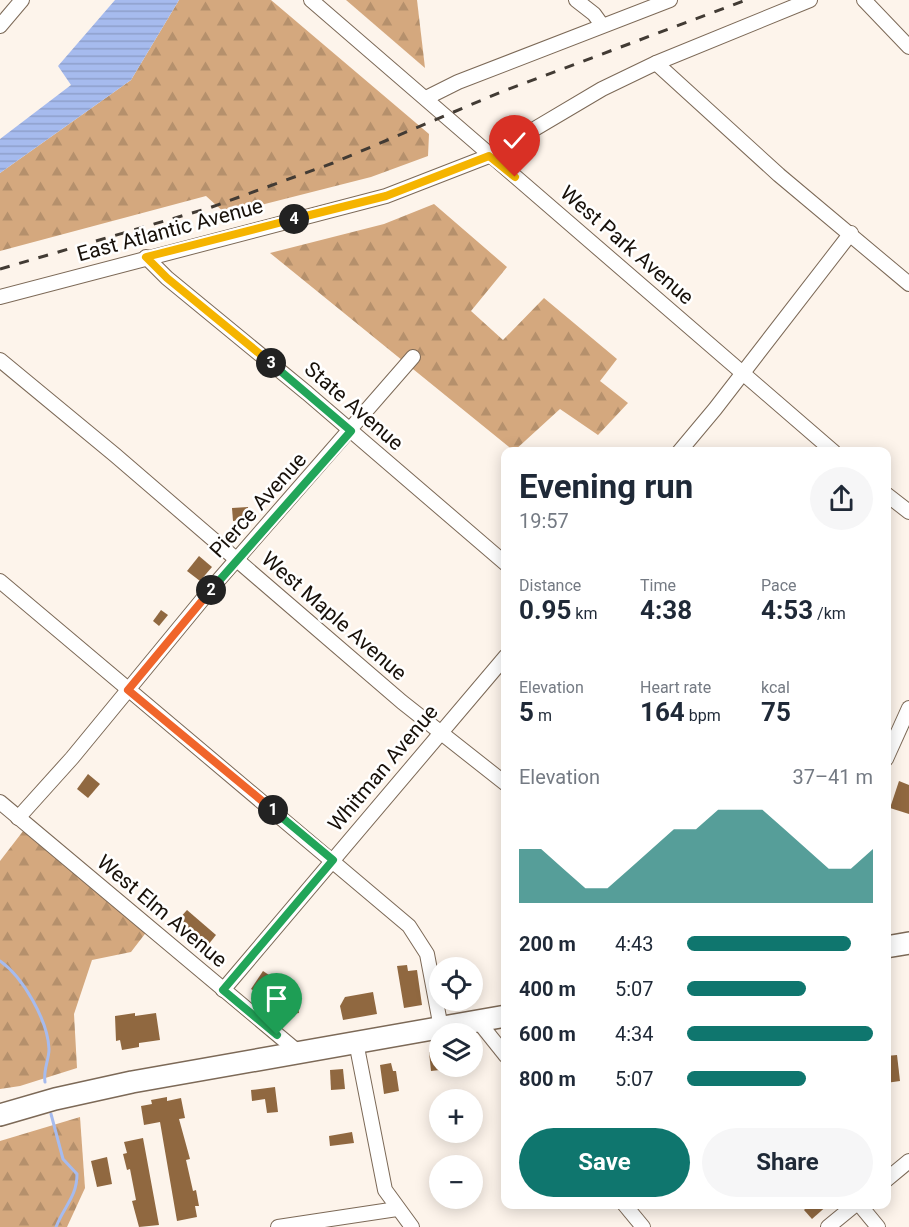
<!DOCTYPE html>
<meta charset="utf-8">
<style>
:root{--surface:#fff;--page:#f6f6f7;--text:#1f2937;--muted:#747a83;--accent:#0f766e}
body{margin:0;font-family:Roboto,sans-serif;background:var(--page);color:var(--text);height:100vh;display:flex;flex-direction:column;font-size:22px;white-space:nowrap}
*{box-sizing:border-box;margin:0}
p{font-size:20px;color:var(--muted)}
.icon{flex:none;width:33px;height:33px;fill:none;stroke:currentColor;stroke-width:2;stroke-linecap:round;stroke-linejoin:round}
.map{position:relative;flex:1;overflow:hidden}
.drawer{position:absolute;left:501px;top:447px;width:390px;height:762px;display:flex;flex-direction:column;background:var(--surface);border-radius:12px;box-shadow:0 3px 15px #0003}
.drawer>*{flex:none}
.controls{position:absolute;left:429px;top:957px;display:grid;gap:12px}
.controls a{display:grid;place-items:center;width:54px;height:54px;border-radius:50%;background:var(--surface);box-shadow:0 3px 15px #0003;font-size:30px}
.pin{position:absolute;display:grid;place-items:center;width:51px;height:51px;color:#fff;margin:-62px -26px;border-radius:50% 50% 50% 0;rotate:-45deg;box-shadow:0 0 6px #0007}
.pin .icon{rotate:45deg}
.km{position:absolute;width:30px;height:30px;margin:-15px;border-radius:50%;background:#222;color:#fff;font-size:16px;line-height:30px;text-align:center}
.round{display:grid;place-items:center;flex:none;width:63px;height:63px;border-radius:32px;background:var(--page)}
.overview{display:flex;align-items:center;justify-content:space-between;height:102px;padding:0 18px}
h1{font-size:33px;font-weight:700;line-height:45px}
.stats{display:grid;grid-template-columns:repeat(3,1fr);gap:9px;height:102px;padding:6px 18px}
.stats div{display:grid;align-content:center}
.stats b{font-size:26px;font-weight:700}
.stats small{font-size:16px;font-weight:400}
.stats p{font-size:16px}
.chart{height:168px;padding:12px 18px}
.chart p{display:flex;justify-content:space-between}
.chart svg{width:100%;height:108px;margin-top:6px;fill:var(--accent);opacity:.7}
.action{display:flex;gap:12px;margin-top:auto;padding:12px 18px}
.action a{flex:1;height:69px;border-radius:36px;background:var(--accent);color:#fff;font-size:24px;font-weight:700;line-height:69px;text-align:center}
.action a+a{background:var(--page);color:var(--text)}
ul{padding:0 18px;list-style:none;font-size:20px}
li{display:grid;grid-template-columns:96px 72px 1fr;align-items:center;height:45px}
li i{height:15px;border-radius:8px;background:var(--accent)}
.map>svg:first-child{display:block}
</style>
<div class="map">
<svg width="909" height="1227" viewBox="0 0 909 1227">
<defs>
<pattern id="forest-firs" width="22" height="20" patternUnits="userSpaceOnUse" patternTransform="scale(1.5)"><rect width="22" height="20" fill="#d4a87e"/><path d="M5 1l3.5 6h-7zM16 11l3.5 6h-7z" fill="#b5906c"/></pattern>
<pattern id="water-rules" width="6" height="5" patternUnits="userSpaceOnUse" patternTransform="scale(1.5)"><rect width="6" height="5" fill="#a6bbee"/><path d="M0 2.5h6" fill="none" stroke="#8ea0cb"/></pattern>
</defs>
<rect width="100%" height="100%" fill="#fdf4eb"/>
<g fill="url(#forest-firs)">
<path d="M179,0h92l158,134 -1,22 -57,21 -145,37 -20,-18 -206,55v-78l131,-93z"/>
<path d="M346,0h71l8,68z"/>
<path d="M434,204l73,63 -36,44 32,29 41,-42 73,61 -17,22 28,22 -30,32 -38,-26 -46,42 -244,-198 114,-29z"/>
<path d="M27,826l124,100 -20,26 -39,8 -18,54 3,54 -57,18 -20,3v-228z"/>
<path d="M80,1117l5,71 -18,39h-67v-86z"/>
</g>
<path fill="url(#water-rules)" d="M115,0h64l-48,80 -131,93v-34l71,-54 -13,-19z"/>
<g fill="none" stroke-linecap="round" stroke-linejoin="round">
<g stroke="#a6bbee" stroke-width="3">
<path d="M0,961c23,16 48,60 49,88 0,11 -6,21 -4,33"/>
<path d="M51,1114l12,45 14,15c0,23 -13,32 -21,53"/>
</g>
</g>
<g fill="#906840">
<path d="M248,507l1,12 -16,2 -1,-13z"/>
<path d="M199,556l13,11 -12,14 -13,-10z"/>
<path d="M161,610l7,5 -9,11 -6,-5z"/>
<path d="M88,774l12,10 -12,14 -11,-9z"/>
<path d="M899,781l10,4v29l-19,-6z"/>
<path d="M187,910l29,25 -8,10 -30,-25z"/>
<path d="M407,965l1,6 9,-1 5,35 -18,3 -7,-42z"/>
<path d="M263,971l12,8 -11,18 -13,-8z"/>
<path d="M373,992l4,22 -34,6 -3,-14 5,-9z"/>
<path d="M297,995l2,18 -20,3 -2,-18z"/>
<path d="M135,1013v3l21,-3 4,27 -21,3v4l-17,3 -2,-10 -4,1 -1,-25z"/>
<path d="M440,1051v19l-9,1 -2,-19z"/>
<path d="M897,1055l3,26 -14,2v-27z"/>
<path d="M391,1063l2,8h3l3,20 -15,3 -4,-29z"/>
<path d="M343,1069l2,20 -14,1 -1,-20z"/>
<path d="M275,1087l3,25 -11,1 -2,-14 -13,2 -1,-11z"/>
<path d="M167,1097v4l14,-3 4,20 -6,1 11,40 -4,1 7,31 3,-1 3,16h-4l2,11 -20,4 -17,-99 -16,3 -3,-19 11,-2 -1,-4z"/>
<path d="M352,1132l2,11 -24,3 -1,-10z"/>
<path d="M143,1138l16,87 -20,2 -7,-26 4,-1 -6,-31 -3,1 -4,-16 4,-1 -3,-11z"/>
<path d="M107,1157l5,27 -15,3 -6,-26z"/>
<path d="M810,1204h19l-17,15 -8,-9z"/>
</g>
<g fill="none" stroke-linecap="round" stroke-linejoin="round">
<defs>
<g id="minor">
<path d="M311,0l523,452"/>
<path d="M576,0l18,14 8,11"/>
<path d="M864,0l45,47"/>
<path d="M0,26l22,-26"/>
<path d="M656,63l123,112 130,109"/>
<path d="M426,98l32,-16 212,-82"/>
<path d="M146,257l21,21 140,115 199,171"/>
<path d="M0,297l386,-101 103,-40 113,-67 54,-26 154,-63"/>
<path d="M0,360l115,95 287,247 104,82"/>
<path d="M679,452l36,-43 136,-176"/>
<path d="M886,494l23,18"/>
<path d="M0,581l409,345 18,28 14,74"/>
<path d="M886,759l23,-51"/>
<path d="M0,802l297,249"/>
<path d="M18,818l54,-60 144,-175 197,-226"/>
<path d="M223,990l283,-334"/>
<path d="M478,1021l28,35"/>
<path d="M356,1042l29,148 27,37"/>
<path d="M886,1180l23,-19"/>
<path d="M624,1204l19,23"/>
<path d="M859,1204l19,23"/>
<path d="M278,1227l119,-18"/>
<path d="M828,1227l28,-23"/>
</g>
<g id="highway">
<path d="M886,947l23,-4"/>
<path d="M0,1115l55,-16 77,-17 374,-66"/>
</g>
</defs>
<use href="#minor" stroke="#7c6957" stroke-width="16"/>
<use href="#highway" stroke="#7c6957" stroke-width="24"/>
<use href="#minor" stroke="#fff" stroke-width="14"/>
<use href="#highway" stroke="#fff" stroke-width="21"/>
<path stroke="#423b34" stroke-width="3" stroke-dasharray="10 10" stroke-linecap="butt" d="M0,269l209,-61 124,-45 168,-71 245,-92"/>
</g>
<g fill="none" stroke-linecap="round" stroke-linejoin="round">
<defs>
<path id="split-1" d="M273,810l60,50 -110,130 54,45"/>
<path id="split-2" d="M211,590l-83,100 145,120"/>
<path id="split-3" d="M211,590l140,-159 -80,-68"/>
<path id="split-4" d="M271,363l-104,-85 -21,-21 148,-38"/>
<path id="split-5" d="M294,219l92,-23 103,-40 26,21"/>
</defs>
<use href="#split-1" stroke="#fff" stroke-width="12"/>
<use href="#split-2" stroke="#fff" stroke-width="12"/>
<use href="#split-3" stroke="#fff" stroke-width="12"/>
<use href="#split-4" stroke="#fff" stroke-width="12"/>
<use href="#split-5" stroke="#fff" stroke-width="12"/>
<use href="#split-1" stroke="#22a559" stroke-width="8"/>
<use href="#split-2" stroke="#f0652b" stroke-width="8"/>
<use href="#split-3" stroke="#22a559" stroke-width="8"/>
<use href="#split-4" stroke="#f5b400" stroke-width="8"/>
<use href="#split-5" stroke="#f5b400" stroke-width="8"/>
</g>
<g text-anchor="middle" stroke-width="5" stroke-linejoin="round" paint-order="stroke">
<g font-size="21" fill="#171009" stroke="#fff">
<text transform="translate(170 230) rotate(-15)" y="7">East Atlantic Avenue</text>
<text transform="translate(627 245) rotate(41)" y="7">West Park Avenue</text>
<text transform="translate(354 406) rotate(41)" y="7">State Avenue</text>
<text transform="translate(258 505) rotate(-48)" y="7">Pierce Avenue</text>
<text transform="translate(334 616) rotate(41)" y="7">West Maple Avenue</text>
<text transform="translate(383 768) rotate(-50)" y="7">Whitman Avenue</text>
<text transform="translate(162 911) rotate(40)" y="7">West Elm Avenue</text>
</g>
</g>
</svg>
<div class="controls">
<a><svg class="icon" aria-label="locate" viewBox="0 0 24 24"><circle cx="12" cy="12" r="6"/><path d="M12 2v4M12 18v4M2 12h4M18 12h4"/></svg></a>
<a><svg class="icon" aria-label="layers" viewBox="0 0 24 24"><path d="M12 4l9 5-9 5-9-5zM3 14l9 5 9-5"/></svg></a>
<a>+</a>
<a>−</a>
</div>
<div class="pin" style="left:277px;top:1035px;background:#1e9e55"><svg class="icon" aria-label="arrive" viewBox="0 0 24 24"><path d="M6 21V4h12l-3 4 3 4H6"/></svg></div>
<div class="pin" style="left:515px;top:177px;background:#d93025"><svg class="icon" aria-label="check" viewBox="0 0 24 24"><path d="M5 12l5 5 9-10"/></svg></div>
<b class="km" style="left:273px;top:810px">1</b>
<b class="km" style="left:211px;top:590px">2</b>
<b class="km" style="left:271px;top:363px">3</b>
<b class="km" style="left:294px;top:219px">4</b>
<section class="drawer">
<div class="overview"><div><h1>Evening run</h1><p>19:57</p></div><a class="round"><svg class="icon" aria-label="share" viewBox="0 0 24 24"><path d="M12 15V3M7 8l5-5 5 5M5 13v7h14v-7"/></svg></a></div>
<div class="stats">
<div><p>Distance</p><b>0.95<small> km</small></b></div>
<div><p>Time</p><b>4:38</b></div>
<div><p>Pace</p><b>4:53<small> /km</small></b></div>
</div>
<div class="stats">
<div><p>Elevation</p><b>5<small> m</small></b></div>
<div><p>Heart rate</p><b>164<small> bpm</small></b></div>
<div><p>kcal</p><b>75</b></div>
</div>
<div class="chart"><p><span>Elevation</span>37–41 m</p>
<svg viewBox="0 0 160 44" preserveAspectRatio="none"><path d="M0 44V22L10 22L20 30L30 38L40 38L50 30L60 22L70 14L80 14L90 6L100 6L110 6L120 14L130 22L140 30L150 30L160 22V44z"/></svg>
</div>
<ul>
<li><b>200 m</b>4:43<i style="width:88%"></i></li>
<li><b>400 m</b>5:07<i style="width:64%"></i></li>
<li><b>600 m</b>4:34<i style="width:100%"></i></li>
<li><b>800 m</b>5:07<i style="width:64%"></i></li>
</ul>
<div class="action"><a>Save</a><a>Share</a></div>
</section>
</div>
